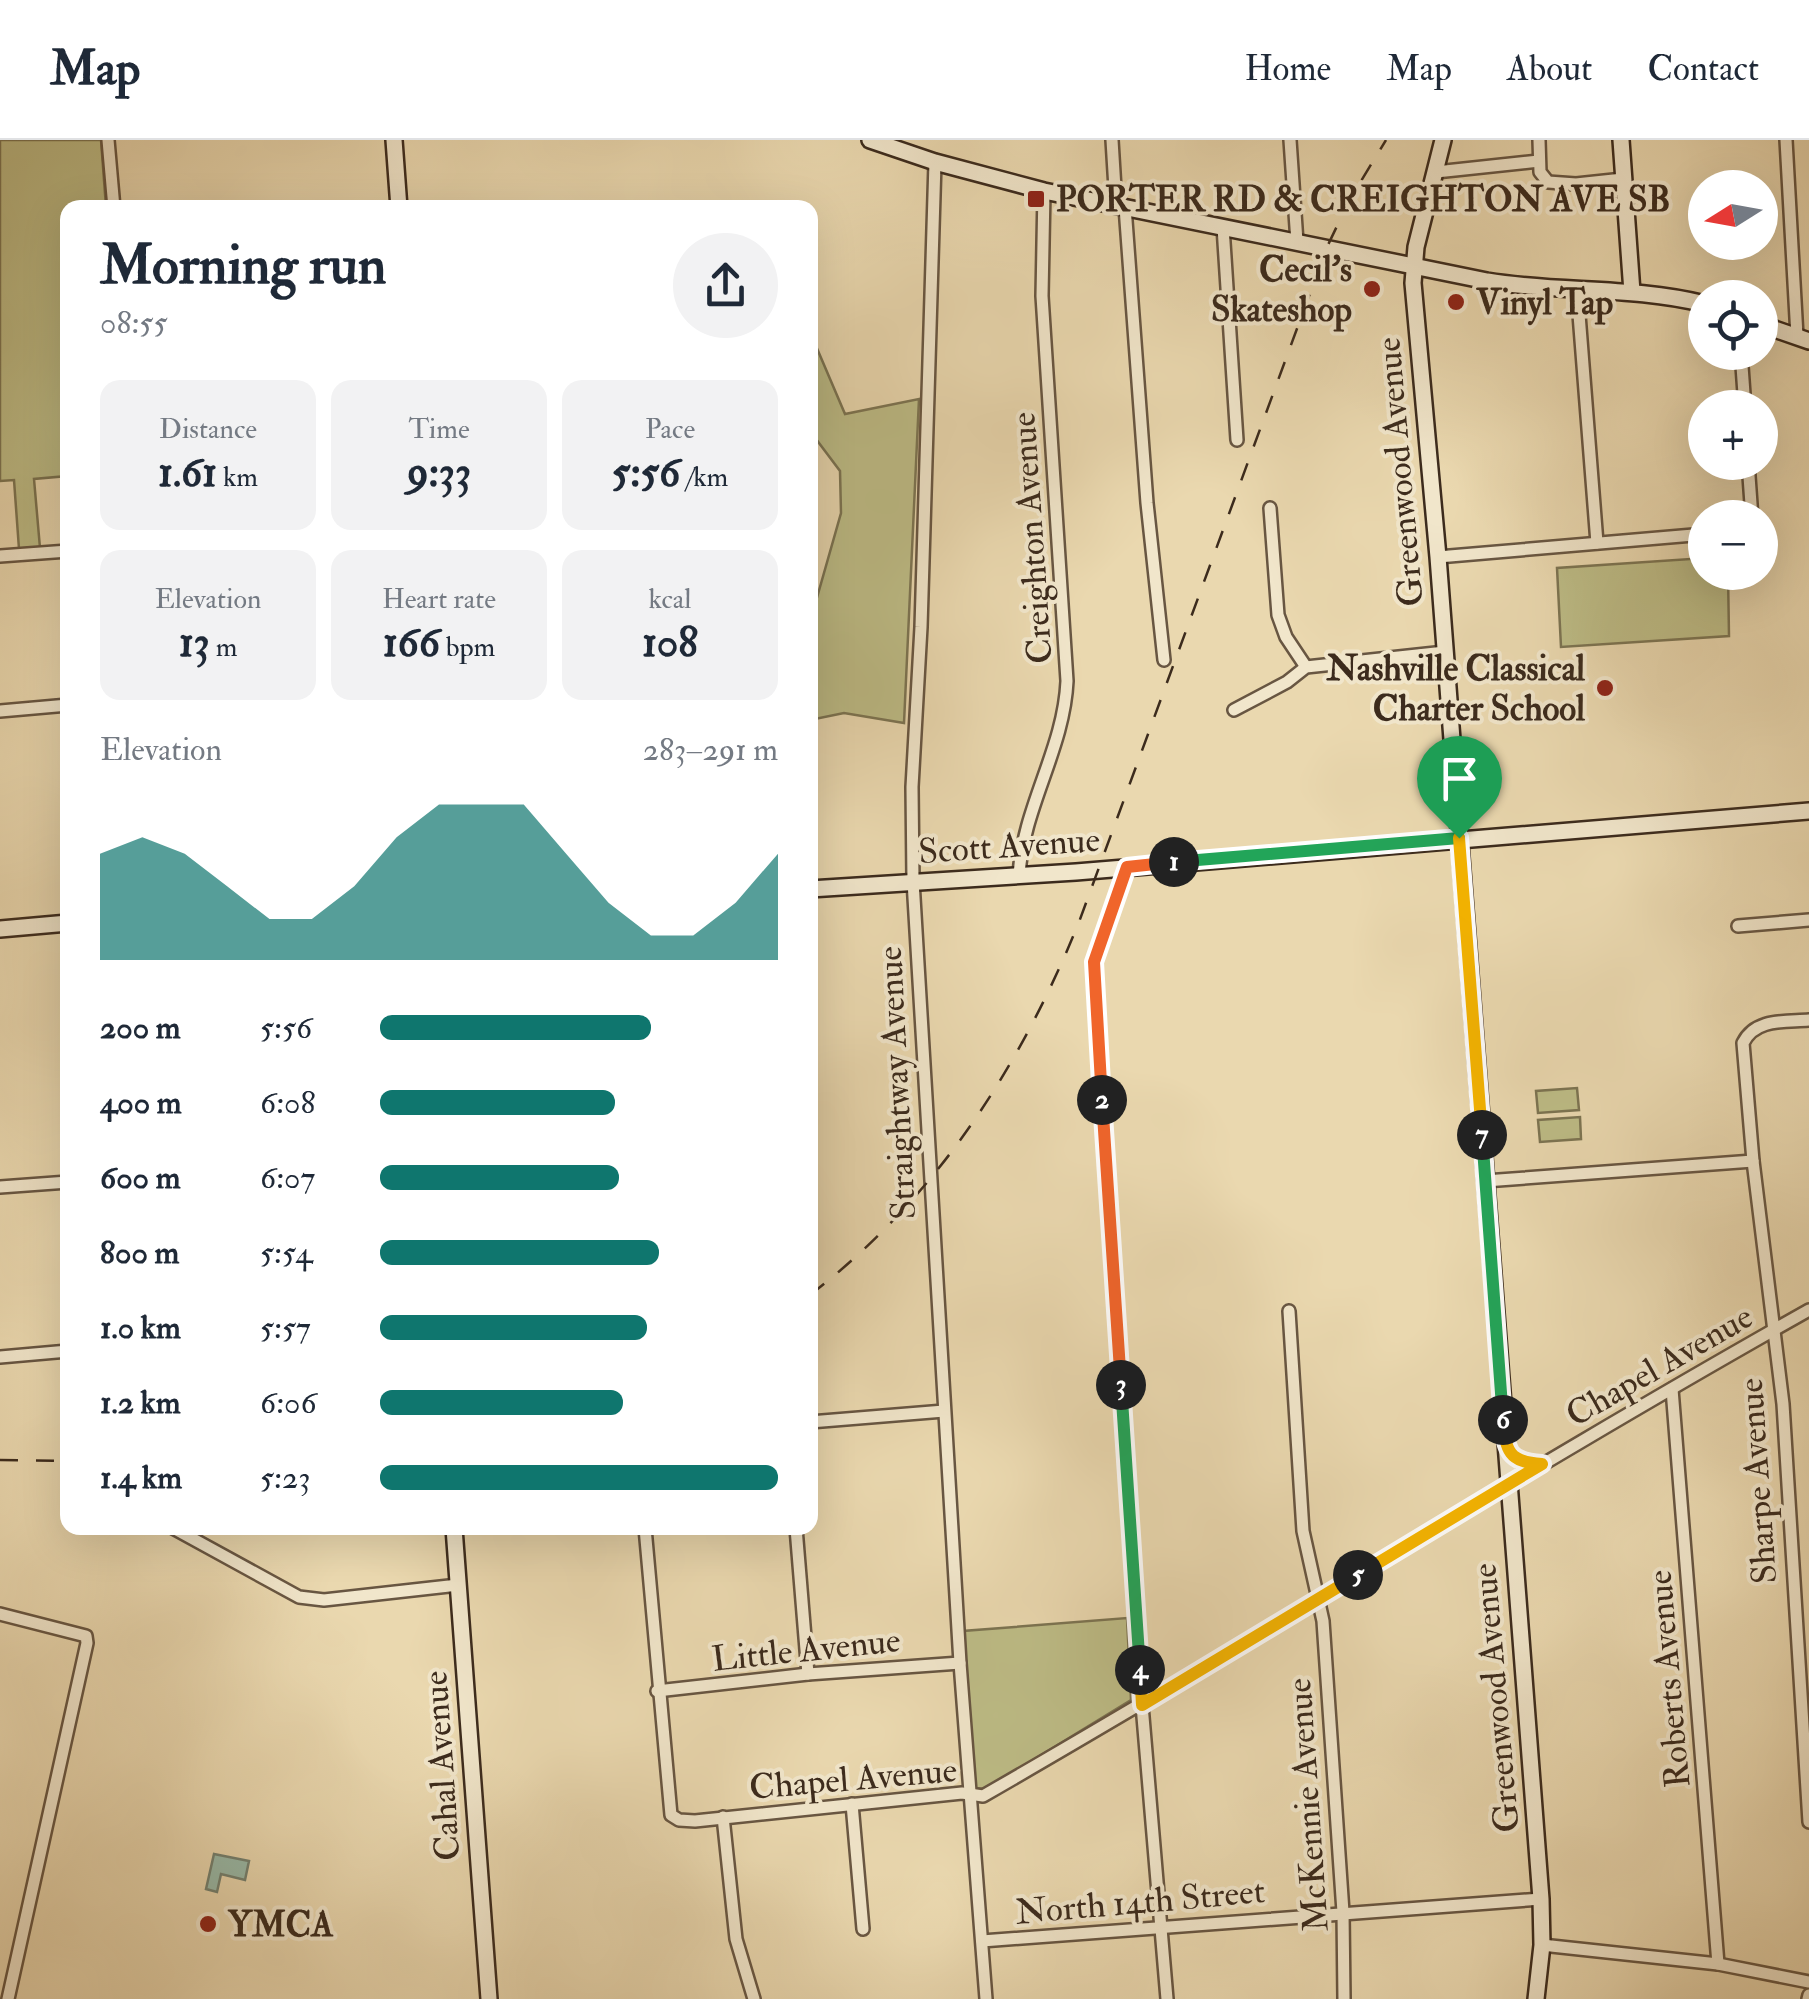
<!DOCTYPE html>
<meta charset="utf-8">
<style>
:root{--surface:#fff;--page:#f2f2f3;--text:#1f2937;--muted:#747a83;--line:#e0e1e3;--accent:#0f766e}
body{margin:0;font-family:"IM FELL Double Pica",serif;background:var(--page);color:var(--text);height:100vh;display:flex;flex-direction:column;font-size:38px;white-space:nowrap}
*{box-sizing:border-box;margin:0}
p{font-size:32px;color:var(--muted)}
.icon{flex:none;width:55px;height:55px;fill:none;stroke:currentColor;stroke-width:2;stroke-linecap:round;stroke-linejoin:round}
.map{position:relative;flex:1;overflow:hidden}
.side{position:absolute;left:60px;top:60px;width:758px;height:1335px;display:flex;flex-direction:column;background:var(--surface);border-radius:20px;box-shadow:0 10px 40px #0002}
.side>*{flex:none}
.needle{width:65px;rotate:259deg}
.tools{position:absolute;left:1688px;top:30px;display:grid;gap:20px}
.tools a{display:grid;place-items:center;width:90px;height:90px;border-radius:50%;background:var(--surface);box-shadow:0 10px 40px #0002;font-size:50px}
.pin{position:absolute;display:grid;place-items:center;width:85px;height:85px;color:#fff;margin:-102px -42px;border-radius:50% 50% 50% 0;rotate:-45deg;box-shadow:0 0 10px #0007}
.pin .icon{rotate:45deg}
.km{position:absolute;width:50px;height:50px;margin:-25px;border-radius:50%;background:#222;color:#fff;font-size:28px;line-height:50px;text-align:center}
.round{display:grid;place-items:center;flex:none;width:105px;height:105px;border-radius:52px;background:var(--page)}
.summary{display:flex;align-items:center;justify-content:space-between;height:170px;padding:0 40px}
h1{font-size:55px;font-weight:800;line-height:75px}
.stats{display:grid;grid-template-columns:repeat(3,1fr);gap:15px;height:170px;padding:10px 40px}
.stats div{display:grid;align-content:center;border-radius:20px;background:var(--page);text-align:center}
.stats b{font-size:42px;font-weight:800}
.stats small{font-size:28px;font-weight:400}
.stats p{font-size:28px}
.chart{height:280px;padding:20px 40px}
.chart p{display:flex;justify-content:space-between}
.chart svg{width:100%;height:180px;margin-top:10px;fill:var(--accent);opacity:.7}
ul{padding:0 40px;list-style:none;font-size:32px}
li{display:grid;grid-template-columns:160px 120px 1fr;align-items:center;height:75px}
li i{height:25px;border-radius:12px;background:var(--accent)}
header{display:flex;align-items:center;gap:60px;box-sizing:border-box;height:140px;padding:0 50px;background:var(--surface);border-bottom:2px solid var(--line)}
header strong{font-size:48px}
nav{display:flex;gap:55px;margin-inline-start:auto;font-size:35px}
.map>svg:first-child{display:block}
</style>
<header>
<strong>Map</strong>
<nav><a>Home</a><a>Map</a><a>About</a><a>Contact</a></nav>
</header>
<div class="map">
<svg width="1809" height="1859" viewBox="0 0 1809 1859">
<rect width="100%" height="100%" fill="#ead8af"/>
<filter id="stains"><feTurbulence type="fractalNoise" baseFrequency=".002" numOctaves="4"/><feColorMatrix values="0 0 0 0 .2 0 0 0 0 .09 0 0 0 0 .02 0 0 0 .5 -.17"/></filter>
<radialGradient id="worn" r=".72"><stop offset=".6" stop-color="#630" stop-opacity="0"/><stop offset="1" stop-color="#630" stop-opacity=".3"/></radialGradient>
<g fill="#bdbc86" stroke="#7c7452" stroke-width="2.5">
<path d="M0,0h101l5,67 -38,1 -1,268 -33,3 6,69 -21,1 -5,-69 -14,1z"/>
<path d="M810,192l35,82 74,-15 -15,324 -60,-10 -34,7v-114l6,-5 25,-88 -1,-42 -30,-40z"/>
<path d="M1705,418v14l23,1 1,63 -168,11 -4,-79z"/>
<path d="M1577,948l2,22 -41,3 -2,-22z"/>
<path d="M1580,977l1,22 -41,3 -2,-22z"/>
<path d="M1127,1478l4,82 -145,89 -12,-1 -11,-157z"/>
</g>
<path fill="#98baa9" stroke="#738171" stroke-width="2.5" d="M214,1714l35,7 -4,19 -24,-6 -4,18 -11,-3z"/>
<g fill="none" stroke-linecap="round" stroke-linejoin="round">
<defs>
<g id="street">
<path d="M108,0l6,68"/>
<path d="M1112,0l4,65"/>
<path d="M1290,0l7,102"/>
<path d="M1539,0l1,32 8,10 28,2 47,-5"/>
<path d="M1786,0l11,196"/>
<path d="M935,22l-14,465 -9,160 1,94 47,782 26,336"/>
<path d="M1436,32l103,-11"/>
<path d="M1125,67l22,296 17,157"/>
<path d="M1223,87l14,213"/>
<path d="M1577,149l20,254"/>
<path d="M1741,212l4,56"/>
<path d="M1748,322l4,56"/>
<path d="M1270,368l8,107 8,22 20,30"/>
<path d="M0,416l68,-5"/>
<path d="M1438,417l267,-23"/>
<path d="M1234,570l53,-28 19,-15 139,-15"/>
<path d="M0,571l68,-6"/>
<path d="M1127,727l-33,95 48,743 25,294"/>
<path d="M1019,735c4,-68 45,-126 48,-194l-25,-385 2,-105"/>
<path d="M1738,786l71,-6"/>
<path d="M1809,880c-24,2 -54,-2 -66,23l10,118 30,243 26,418"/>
<path d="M1485,1041l268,-20"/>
<path d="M0,1047l68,-5"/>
<path d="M1289,1171l14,220 20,90 20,291 1,87"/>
<path d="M0,1217l68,-6"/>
<path d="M1672,1249l46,575"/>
<path d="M810,1282l134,-11"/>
<path d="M1507,1309l13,12 22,3"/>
<path d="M173,1388l126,69 25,3 134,-15"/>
<path d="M645,1388l26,287 8,5 16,1 267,-28 21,3c277,-159 547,-329 826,-486"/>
<path d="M796,1388l12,146"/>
<path d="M0,1474l86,22 1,7 -79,356"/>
<path d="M657,1551l151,-17 152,-11"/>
<path d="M852,1664l11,125"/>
<path d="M723,1677l13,122 18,60"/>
<path d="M982,1801l559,-42"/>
<path d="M1542,1805l176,19 91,18"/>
<path d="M1808,1859l1,-4"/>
</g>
<g id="secondary">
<path d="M394,0l5,68"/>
<path d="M870,0l65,22 109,29 443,90c72,12 146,5 218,23"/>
<path d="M1443,0l-27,107 -3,36 25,274 103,1342 1,46 -6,54"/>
<path d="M1621,0l11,152"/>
<path d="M1760,184l49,17"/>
<path d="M810,749l266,-17 733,-61"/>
<path d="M0,789l68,-6"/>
<path d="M454,1388l35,471"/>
</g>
</defs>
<use href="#street" stroke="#685642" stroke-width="16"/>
<use href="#secondary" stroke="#3c2b1d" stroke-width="20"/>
<use href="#street" stroke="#f1e6cb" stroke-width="11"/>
<use href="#secondary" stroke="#f1e6cb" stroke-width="15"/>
<g stroke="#3c2b1d" stroke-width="2.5" stroke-dasharray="18 18" stroke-linecap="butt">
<path d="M810,1155c126,-97 210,-227 269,-373l248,-675 23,-48 36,-59"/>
<path d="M0,1320l68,1"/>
</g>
</g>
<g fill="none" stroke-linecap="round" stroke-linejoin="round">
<defs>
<path id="split-1" d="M1174,722l285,-24"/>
<path id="split-2" d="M1102,960l-8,-138 33,-95 47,-5"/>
<path id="split-3" d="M1102,960l19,285"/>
<path id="split-4" d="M1121,1245l19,285"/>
<path id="split-5" d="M1140,1530l2,35 216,-130"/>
<path id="split-6" d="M1358,1435l184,-111c-34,-2 -36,-13 -39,-44"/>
<path id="split-7" d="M1482,995l21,285"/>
<path id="split-8" d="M1459,698l23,297"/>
</defs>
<use href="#split-1" stroke="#fff" stroke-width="20"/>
<use href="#split-2" stroke="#fff" stroke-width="20"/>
<use href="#split-3" stroke="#fff" stroke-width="20"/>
<use href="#split-4" stroke="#fff" stroke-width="20"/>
<use href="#split-5" stroke="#fff" stroke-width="20"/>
<use href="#split-6" stroke="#fff" stroke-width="20"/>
<use href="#split-7" stroke="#fff" stroke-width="20"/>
<use href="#split-8" stroke="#fff" stroke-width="20"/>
<use href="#split-1" stroke="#22a559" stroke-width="12"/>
<use href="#split-2" stroke="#f0652b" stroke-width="12"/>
<use href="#split-3" stroke="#f0652b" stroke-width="12"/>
<use href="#split-4" stroke="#22a559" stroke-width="12"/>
<use href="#split-5" stroke="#f5b400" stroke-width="12"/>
<use href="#split-6" stroke="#f5b400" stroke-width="12"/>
<use href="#split-7" stroke="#22a559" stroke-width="12"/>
<use href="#split-8" stroke="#f5b400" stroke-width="12"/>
</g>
<g fill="#8f2418" stroke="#f1e6cb" stroke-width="4">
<rect x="1026" y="49" width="20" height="20" rx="5"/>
<circle cx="1372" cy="149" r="10"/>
<circle cx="1456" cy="162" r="10"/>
<circle cx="1605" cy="548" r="10"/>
<circle cx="208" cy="1784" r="10"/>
</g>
<g text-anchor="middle" stroke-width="8" stroke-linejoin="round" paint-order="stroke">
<g font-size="35" font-weight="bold" fill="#3c2b1d" stroke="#f1e6cb" text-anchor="start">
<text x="1056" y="71">PORTER RD &amp; CREIGHTON AVE SB</text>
<text x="1352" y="141" text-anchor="end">Cecil's<tspan x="1352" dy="40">Skateshop</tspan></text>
<text x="1476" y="174">Vinyl Tap</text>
<text x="1585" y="540" text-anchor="end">Nashville Classical<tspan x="1585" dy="40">Charter School</tspan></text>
<text x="228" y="1796">YMCA</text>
</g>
<g font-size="35" fill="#3c2b1d" stroke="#f1e6cb">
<text transform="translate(1399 332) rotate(-95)" y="12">Greenwood Avenue</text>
<text transform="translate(1031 398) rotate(-94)" y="12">Creighton Avenue</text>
<text transform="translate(1009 705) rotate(-4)" y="12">Scott Avenue</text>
<text transform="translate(896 943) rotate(-93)" y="12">Straightway Avenue</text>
<text transform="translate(1659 1225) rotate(-30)" y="12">Chapel Avenue</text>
<text transform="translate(1757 1341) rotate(-94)" y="12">Sharpe Avenue</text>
<text transform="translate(806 1509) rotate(-6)" y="12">Little Avenue</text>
<text transform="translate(1668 1539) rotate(-95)" y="12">Roberts Avenue</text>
<text transform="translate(1495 1558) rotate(-95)" y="12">Greenwood Avenue</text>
<text transform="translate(441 1626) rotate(-94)" y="12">Cahal Avenue</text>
<text transform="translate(853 1638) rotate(-5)" y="12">Chapel Avenue</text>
<text transform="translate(1307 1665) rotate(-94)" y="12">McKennie Avenue</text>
<text transform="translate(1140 1761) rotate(-5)" y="12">North 14th Street</text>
</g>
</g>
<rect width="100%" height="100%" filter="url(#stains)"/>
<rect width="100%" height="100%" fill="url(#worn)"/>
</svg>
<div class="tools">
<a><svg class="needle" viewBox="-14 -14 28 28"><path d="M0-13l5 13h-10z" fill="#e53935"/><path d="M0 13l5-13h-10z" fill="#747a83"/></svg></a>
<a><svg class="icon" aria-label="locate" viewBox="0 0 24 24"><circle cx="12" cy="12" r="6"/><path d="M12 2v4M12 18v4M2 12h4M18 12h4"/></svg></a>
<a>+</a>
<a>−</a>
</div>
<div class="pin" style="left:1459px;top:698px;background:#1e9e55"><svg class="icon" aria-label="arrive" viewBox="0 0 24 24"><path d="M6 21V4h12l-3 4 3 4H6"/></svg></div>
<b class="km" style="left:1174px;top:722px">1</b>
<b class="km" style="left:1102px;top:960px">2</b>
<b class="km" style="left:1121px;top:1245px">3</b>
<b class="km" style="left:1140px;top:1530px">4</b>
<b class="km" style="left:1358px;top:1435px">5</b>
<b class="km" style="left:1503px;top:1280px">6</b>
<b class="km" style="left:1482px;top:995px">7</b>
<section class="side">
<div class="summary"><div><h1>Morning run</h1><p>08:55</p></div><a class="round"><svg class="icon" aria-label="share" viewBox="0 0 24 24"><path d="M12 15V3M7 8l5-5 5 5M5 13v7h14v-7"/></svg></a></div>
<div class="stats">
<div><p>Distance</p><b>1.61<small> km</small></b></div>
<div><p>Time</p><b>9:33</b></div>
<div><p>Pace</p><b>5:56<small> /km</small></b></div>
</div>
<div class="stats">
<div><p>Elevation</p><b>13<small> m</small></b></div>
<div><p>Heart rate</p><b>166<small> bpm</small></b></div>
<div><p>kcal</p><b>108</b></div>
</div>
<div class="chart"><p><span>Elevation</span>283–291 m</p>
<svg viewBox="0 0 160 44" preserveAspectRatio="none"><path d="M0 44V18L10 14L20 18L30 26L40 34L50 34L60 26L70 14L80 6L90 6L100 6L110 18L120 30L130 38L140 38L150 30L160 18V44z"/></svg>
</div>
<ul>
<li><b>200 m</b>5:56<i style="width:68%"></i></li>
<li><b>400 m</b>6:08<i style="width:59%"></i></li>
<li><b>600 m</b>6:07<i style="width:60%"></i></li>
<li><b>800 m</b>5:54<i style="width:70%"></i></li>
<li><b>1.0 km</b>5:57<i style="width:67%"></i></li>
<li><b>1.2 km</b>6:06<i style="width:61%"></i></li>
<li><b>1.4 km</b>5:23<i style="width:100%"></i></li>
</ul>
</section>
</div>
